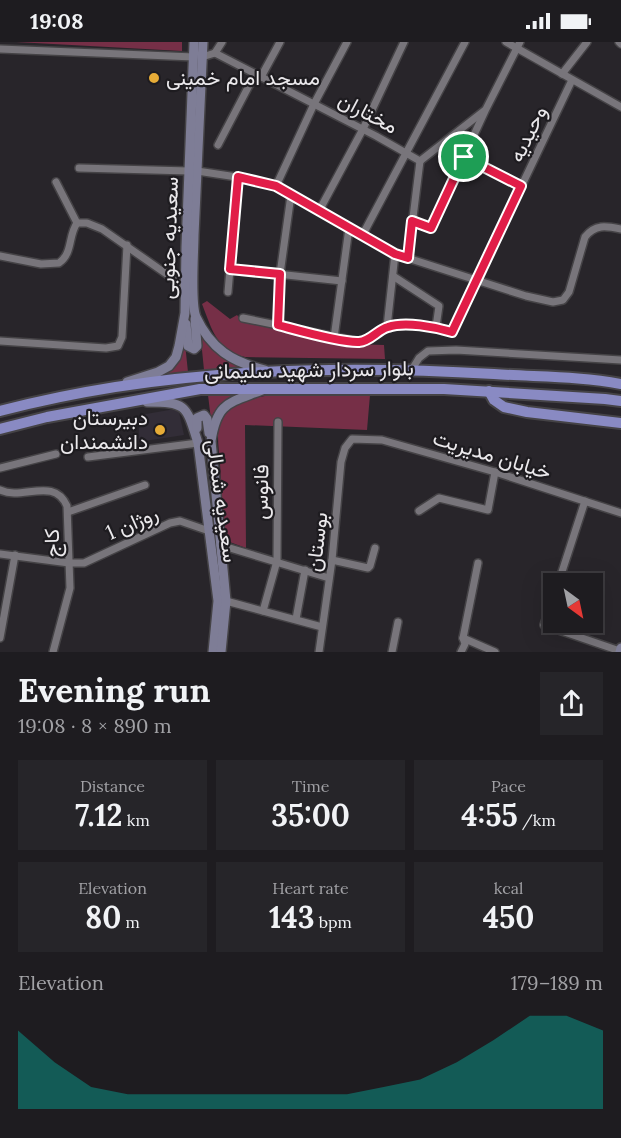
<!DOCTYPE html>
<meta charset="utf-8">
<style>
:root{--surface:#1e1c20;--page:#262529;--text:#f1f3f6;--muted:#a1a1a5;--line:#3c3a3e;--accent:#0f766e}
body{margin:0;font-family:Lora,Vazirmatn,serif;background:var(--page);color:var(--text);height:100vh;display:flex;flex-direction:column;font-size:22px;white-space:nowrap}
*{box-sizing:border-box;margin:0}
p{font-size:20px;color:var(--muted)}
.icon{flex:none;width:33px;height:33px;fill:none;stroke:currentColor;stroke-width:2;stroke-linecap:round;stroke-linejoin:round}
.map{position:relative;height:610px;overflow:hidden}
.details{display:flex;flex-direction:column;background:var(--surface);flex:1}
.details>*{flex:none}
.needle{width:39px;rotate:147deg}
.buttons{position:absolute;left:543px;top:531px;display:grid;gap:12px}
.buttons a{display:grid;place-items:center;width:60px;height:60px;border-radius:0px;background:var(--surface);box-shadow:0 6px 24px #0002,0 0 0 2px var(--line);font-size:30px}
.pin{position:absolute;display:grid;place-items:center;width:51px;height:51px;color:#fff;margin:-26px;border:3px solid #fff;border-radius:50%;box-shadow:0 2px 6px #0007}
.round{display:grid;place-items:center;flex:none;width:63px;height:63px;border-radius:0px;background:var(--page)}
.summary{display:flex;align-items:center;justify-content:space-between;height:102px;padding:0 18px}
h1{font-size:33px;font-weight:700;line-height:45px}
.stats{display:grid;grid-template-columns:repeat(3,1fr);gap:9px;height:102px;padding:6px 18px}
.stats div{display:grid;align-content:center;border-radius:0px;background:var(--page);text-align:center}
.stats b{font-size:30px;font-weight:700}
.stats small{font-size:16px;font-weight:400}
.stats p{font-size:16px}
.chart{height:168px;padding:12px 18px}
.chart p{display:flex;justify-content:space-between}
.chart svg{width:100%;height:108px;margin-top:6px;fill:var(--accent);opacity:.7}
.status{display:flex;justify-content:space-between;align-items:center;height:42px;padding:0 30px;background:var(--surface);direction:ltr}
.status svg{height:16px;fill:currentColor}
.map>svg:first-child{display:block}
</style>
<div class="status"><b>19:08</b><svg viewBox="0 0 49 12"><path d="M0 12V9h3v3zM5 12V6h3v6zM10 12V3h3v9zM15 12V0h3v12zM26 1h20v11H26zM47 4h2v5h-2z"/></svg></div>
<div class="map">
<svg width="621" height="610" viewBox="0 0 621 610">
<rect width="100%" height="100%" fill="#28252a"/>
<path fill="#322d37" d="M175,367l4,3 5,23 -46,7 2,-27z"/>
<g fill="#762f47">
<path d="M16,0h166v9z"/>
<path d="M207,259l23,18 7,-4 5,6c47,11 93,24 142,24l1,14 -140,-2c-29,-7 -33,-28 -43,-53z"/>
<path d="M200,288c11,23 21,29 45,38l-41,2z"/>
<path d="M184,292l4,38 -32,4c25,-12 22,-16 28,-42z"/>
<path d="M242,352c-14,5 -27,10 -31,26l-3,-25z"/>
<path d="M272,353h98l-3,35 -122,-5 1,123 -19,-7 -3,-3c-1,-25 -3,-50 -4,-75 -1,-13 -4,-30 0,-42 7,-19 35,-24 52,-26z"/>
</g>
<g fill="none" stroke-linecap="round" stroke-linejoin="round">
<defs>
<g id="minor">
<path d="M506,0l115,65"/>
<path d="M619,0l2,2"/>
<path d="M0,7l194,8"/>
<path d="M215,11l7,-11"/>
<path d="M202,15l13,-4 161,83 44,25"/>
<path d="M562,32l25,-32"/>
<path d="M261,35l19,-35"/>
<path d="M218,103l37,-71"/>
<path d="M463,115l58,29"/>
<path d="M420,119l64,-50"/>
<path d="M79,126l110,3"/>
<path d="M197,129l53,8 26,7 119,68 131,42 27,6 10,-2 6,-8 16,-55c10,-13 21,-11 36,-8"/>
<path d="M56,140l21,41"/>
<path d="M276,144l38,-82 33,-62"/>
<path d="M319,169l44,-82 41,-87"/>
<path d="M412,179l19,7 54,-117 35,-69"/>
<path d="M77,181h10l15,6 83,58"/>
<path d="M362,194l103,-194"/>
<path d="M0,214l41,8 18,-1c14,-10 9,-27 18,-40"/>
<path d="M408,216l12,-97"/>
<path d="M230,227l112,12"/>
<path d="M393,234l46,30 -3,21"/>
<path d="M228,250l10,-115"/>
<path d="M243,276l112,23c13,1 20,-7 30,-13 16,-8 50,-1 67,4l120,-252"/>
<path d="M277,283l3,-51 11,-79"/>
<path d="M387,285l8,-73"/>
<path d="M334,296l15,-110"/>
<path d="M0,299l106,7 12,-2 4,-9 5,-92"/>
<path d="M411,329l8,-13 9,-7 28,-1 165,10"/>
<path d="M88,415l110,-14"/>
<path d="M0,426l56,-14"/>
<path d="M0,448c22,11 54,-14 67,16l3,82 -17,64"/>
<path d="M419,469l20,-13 49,12 7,-38"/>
<path d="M68,470l77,-27"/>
<path d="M220,503l109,33"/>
<path d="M0,512l69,9h15l86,-40 10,-2 29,10"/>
<path d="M332,518l36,8 2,-2 5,-18"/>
<path d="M558,542l27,-83"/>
<path d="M554,554l-10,29 76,26"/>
<path d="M226,559l96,26"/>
<path d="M263,569l14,-50 1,-139"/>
<path d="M296,577l9,-49"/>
<path d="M0,596l15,-83"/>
<path d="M463,596l32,14"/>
<path d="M319,610l13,-92 9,-98 4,-14 7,-9 30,1 113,32 126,41"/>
<path d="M392,610l6,-30"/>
<path d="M461,610l4,-8 -2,-6 15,-75"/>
</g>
<g id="secondary">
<path d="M203,0c-3,64 -6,128 -9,193 0,17 -4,67 2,82 15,32 36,45 69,53"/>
<path d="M186,282l2,22 6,3 3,-3 -2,-27"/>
<path d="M127,340l31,-10 11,-6 7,-9 3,-11 6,-33 1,-66 8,-205"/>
<path d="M147,360c40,0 39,3 51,41l20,158 -5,51"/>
<path d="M197,386v-10l7,-3 3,4 2,14"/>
<path d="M221,610l5,-51 -15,-160c6,-39 18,-38 51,-51"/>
<path d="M620,610l1,-4"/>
</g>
<g id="trunk">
<path d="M489,349l5,9 10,7 23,5 94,11"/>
<path d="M0,369c160,-42 329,-47 494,-37 42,3 86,2 127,10"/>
<path d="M0,387l47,-12 153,-28h244l161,10 16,2"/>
</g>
</defs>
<use href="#minor" stroke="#454346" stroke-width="10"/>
<use href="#secondary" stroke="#454346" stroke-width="12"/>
<use href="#trunk" stroke="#454346" stroke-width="14"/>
<use href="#minor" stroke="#78757b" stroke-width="7"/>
<use href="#secondary" stroke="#7e7d96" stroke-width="9"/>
<use href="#trunk" stroke="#898ac3" stroke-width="10"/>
</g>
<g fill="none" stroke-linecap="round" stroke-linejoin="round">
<defs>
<path id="route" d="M464,115l57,29 -69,146c-17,-5 -47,-11 -64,-5 -11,3 -17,14 -29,15 -18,1 -62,-12 -81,-17l2,-51 -50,-5 8,-92 38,9 119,68 13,4 4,-37 19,7z"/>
</defs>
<use href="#route" stroke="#fff" stroke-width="12"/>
<use href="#route" stroke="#e11d48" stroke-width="8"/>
</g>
<g fill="#e7ac37" stroke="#1e1c20" stroke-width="2">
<circle cx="154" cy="36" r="6"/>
<circle cx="160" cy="388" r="6"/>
</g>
<g text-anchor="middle" stroke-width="4.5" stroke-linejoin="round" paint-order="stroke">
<g font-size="21" fill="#ebe9ec" stroke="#1e1c20" text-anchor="start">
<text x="166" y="43">مسجد امام خمینی</text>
<text x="148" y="383" text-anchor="end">دبیرستان<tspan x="148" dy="24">دانشمندان</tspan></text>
</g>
<g font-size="21" fill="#ebe9ec" stroke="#1e1c20">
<text transform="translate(368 71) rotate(28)" y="7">مختاران</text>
<text transform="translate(528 92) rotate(-64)" y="7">وحیدیه</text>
<text transform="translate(169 196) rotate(-88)" y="7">سعیدیه جنوبی</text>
<text transform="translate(309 328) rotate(-1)" y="7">بلوار سردار شهید سلیمانی</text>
<text transform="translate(492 413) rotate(17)" y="7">خیابان مدیریت</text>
<text transform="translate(261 450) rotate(-89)" y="7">فانوس</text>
<text transform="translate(222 459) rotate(82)" y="7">سعیدیه شمالی</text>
<text transform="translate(132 481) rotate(-24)" y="7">روژان 1</text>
<text transform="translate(317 500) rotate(-83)" y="7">بوستان</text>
<text transform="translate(52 501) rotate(-91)" y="7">کاج</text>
</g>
</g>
</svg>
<div class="buttons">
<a><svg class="needle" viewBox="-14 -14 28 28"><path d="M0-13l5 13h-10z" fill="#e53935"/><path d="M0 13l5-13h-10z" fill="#a1a1a5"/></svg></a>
</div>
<div class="pin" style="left:464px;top:115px;background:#1e9e55"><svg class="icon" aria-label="arrive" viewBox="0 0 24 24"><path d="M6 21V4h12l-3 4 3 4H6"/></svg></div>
</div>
<section class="details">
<div class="summary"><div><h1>Evening run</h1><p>19:08 · 8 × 890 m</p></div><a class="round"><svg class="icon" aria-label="share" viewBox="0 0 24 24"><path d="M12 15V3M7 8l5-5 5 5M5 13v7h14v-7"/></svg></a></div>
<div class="stats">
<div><p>Distance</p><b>7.12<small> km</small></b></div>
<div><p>Time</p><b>35:00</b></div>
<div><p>Pace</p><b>4:55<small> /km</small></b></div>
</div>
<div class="stats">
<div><p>Elevation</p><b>80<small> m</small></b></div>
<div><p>Heart rate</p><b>143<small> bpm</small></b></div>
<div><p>kcal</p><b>450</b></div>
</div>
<div class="chart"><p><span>Elevation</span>179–189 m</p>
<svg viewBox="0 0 160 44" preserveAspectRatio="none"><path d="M0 44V12L10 25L20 35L30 38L40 38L50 38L60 38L70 38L80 38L90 38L100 35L110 32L120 25L130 16L140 6L150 6L160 12V44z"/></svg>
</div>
</section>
